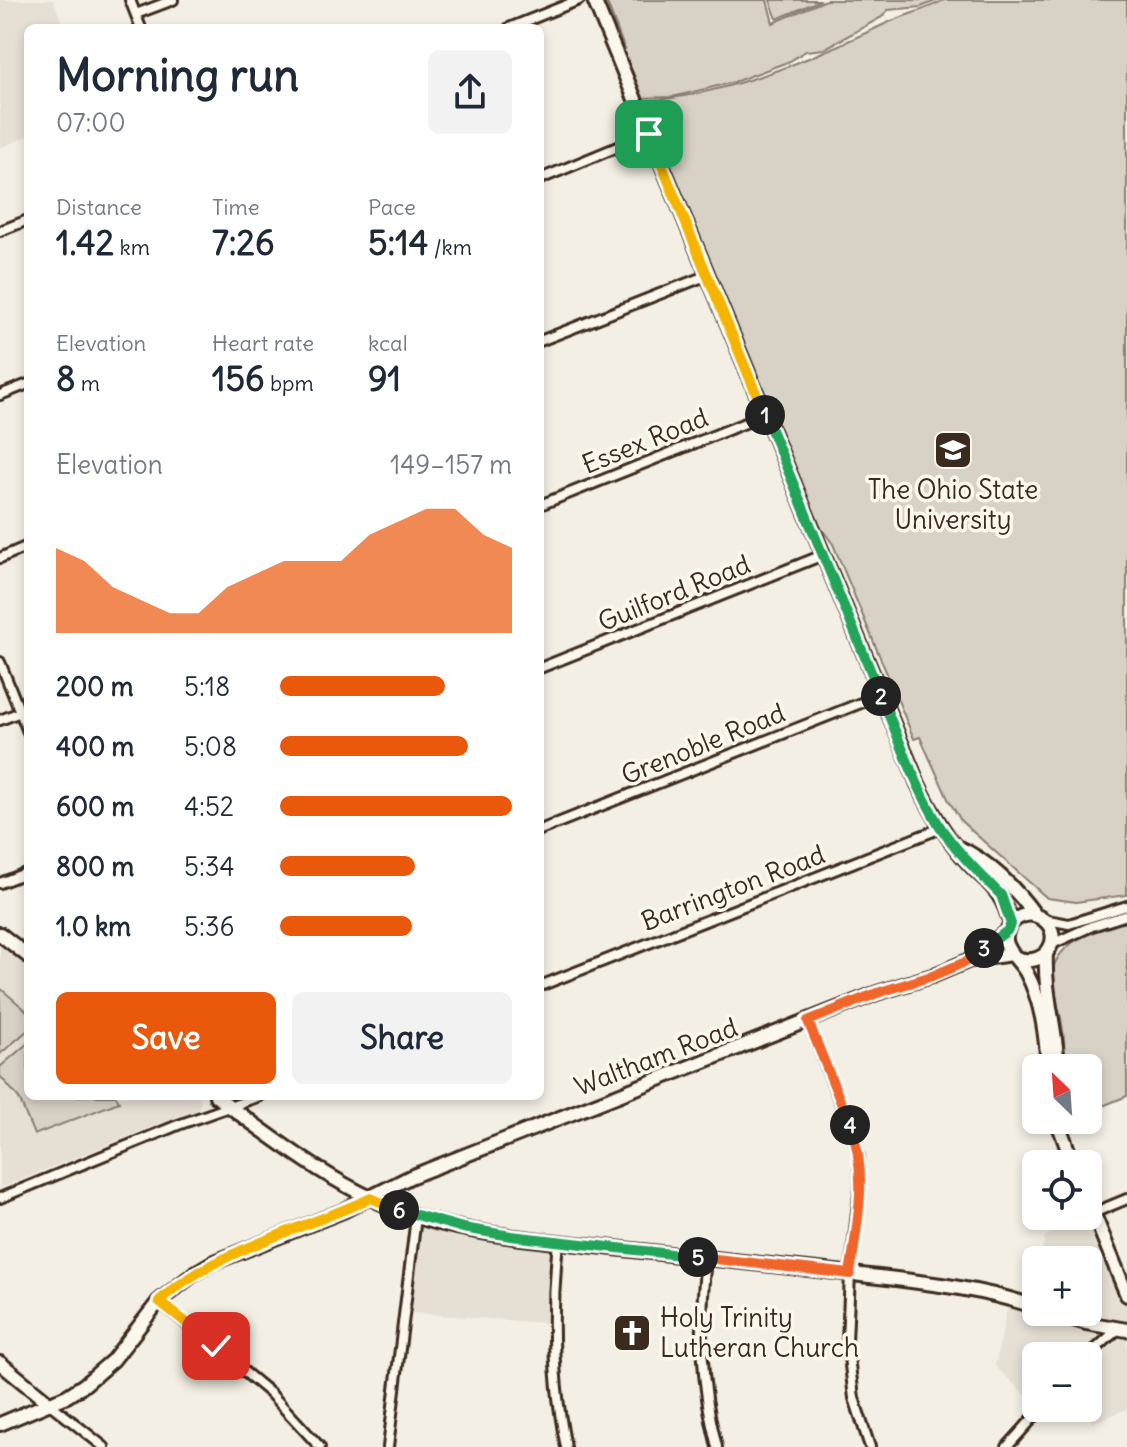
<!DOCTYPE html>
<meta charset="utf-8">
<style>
:root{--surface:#fff;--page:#f2f2f3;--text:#1f2937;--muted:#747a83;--accent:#ea580c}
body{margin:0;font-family:Delius,sans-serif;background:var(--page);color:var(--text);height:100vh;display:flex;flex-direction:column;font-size:30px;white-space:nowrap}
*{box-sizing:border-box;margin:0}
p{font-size:26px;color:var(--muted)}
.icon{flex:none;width:44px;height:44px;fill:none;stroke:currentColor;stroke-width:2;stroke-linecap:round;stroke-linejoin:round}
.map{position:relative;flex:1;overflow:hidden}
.sheet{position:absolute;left:24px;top:24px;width:520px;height:1076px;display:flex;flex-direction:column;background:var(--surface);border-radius:12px;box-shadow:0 4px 12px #0003}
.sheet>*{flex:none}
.needle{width:52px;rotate:335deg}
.tools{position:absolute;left:1022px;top:1054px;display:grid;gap:16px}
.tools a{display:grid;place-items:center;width:80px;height:80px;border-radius:12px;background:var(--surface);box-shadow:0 4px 12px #0003;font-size:40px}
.pin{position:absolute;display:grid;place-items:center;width:68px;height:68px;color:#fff;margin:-34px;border-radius:16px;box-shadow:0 4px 12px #0006}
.km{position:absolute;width:40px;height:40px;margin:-20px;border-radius:50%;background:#222;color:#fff;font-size:22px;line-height:40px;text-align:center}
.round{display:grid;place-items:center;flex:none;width:84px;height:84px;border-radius:12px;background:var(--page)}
.overview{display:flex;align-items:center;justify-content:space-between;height:136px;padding:0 32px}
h1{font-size:44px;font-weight:700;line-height:60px}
.stats{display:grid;grid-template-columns:repeat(3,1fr);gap:12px;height:136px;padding:8px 32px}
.stats div{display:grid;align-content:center}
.stats b{font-size:34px;font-weight:700}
.stats small{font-size:22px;font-weight:400}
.stats p{font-size:22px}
.chart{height:224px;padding:16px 32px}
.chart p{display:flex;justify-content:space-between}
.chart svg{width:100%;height:144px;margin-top:8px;fill:var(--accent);opacity:.7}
.primary-button{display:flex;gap:16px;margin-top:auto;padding:16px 32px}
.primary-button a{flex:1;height:92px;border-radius:12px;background:var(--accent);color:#fff;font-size:32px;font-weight:700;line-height:92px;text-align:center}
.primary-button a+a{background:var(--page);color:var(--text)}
ul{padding:0 32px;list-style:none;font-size:26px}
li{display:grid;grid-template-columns:128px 96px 1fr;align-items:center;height:60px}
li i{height:20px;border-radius:10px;background:var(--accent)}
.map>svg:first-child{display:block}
</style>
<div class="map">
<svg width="1127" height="1447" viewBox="0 0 1127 1447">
<rect width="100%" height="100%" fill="#f3efe4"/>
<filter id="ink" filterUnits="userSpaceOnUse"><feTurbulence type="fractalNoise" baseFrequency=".0125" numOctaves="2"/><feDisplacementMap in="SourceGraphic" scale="16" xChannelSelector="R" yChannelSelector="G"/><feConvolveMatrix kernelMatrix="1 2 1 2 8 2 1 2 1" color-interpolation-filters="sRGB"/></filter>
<g filter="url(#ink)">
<g fill="#e5dfd4">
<path d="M0,0h53l11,28h-36v108l-28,12z"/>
<path d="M0,945l28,21v130h171l2,6 -4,10 -6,4h-12l-179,72z"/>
<path d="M420,1212l74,15 73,8 -8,89 -147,-11z"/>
<path d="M1096,1214l31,75v120l-35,14 -5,-15 1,-52h-52v49l-41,-39 15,-70 20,7 6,-24v33h52v-52h-48l5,-24z"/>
</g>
<g fill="#d8d1c6" stroke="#8a7e72" stroke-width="2">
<path d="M602,0h3l20,50 -19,-50h161l6,23 53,-23h112l-17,7 -33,3 -6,7 -58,32 -18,2 -16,10 -56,21 -62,15 -30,1z"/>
<path d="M770,0h51l-44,19z"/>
<path d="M944,0h183v895l-51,7 -29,-4 -85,-76 -13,-21 -29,-64 -6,2 -81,-195 -15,-20 -174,-423c85,-6 167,-42 243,-78 19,-9 40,-13 57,-23z"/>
<path d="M1127,920v176l-39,16v-44h-23c0,-15 0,-29 -3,-44 -2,-14 -8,-28 -10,-42 -3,-39 46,-54 75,-62z"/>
<path d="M0,988l28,24v18l-28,24z"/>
<path d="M28,1043v53h88l3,6 -85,33 -15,-37 -19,-22v-9z"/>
</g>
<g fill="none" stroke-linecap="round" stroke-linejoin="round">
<defs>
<g id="street">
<path d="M130,0l11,28"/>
<path d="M136,14l37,-14"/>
<path d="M509,28l70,-28"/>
<path d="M540,179l109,-45"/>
<path d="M0,231l28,-11"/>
<path d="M540,341l168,-66"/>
<path d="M0,395l28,-11"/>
<path d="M540,505l225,-90"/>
<path d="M0,558l28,-12"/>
<path d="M0,662l28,70"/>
<path d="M540,668l283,-113"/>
<path d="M0,720l28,-11"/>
<path d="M540,830l341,-135"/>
<path d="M0,883l28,-11"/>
<path d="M1043,919l26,5 58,-18"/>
<path d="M1052,944l40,-18 35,-11"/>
<path d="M540,986l401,-158"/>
<path d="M808,1021l45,114 6,21 1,30 -10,88 -3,67 7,57 16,49"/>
<path d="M0,1198l178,-73 82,-29"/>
<path d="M1093,1213l34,-14"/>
<path d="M558,1242c-7,69 -6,138 8,205"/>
<path d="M706,1258c-7,68 -6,123 11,189"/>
<path d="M159,1301l111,92 50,54"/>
<path d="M1088,1356l30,-27"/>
<path d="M50,1404l54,43"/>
<path d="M388,1447l28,-230"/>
<path d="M1007,1447l35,-39"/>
</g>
<g id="secondary">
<path d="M594,0l324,784c13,27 27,52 47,75 24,27 35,27 46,65"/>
<path d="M957,847c30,12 59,42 78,68"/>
<path d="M0,934l28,22"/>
<path d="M1046,954c-2,38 10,75 12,114"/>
<path d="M1017,958c31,12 50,-27 22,-41 -16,-8 -35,6 -33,24 2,12 14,20 20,31 16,29 20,64 22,96"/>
<path d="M970,960l37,-29"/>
<path d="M216,1096c63,47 127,97 202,121 54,17 112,22 168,28 86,10 173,18 259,28 65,8 129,13 191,34"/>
<path d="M1057,1120l16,44"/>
<path d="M1088,1200l39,95"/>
<path d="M1051,1312l35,11 41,7"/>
<path d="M0,1363l50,41"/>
<path d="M0,1424l67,-28 17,-11 29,-25 46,-59 36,-28 17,-10 131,-52 67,-34 467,-184 55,-17 38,-16 42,-6"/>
</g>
</defs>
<use href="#street" stroke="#3b2a1e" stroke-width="14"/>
<use href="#secondary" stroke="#3b2a1e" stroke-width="18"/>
<use href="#street" stroke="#fbf7ec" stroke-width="8"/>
<use href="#secondary" stroke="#fbf7ec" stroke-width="12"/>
</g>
</g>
<g fill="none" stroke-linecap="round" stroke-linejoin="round" filter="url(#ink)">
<defs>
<path id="split-1" d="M649,134l116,281"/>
<path id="split-2" d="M765,415l116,281"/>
<path id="split-3" d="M881,696c18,43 34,89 58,129 17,26 40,48 62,70l10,29 -4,7 -23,17"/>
<path id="split-4" d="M850,1125l-42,-104 69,-28 55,-17 38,-16 14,-12"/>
<path id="split-5" d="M698,1257l152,17c7,-49 19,-101 0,-149"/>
<path id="split-6" d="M399,1210l64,18 48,8 187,21"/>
<path id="split-7" d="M216,1346l-57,-45c57,-51 143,-71 212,-103l28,12"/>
</defs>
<use href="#split-1" stroke="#fff" stroke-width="16"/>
<use href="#split-2" stroke="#fff" stroke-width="16"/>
<use href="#split-3" stroke="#fff" stroke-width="16"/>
<use href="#split-4" stroke="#fff" stroke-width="16"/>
<use href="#split-5" stroke="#fff" stroke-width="16"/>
<use href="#split-6" stroke="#fff" stroke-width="16"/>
<use href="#split-7" stroke="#fff" stroke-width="16"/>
<use href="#split-1" stroke="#f5b400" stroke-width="10"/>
<use href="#split-2" stroke="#22a559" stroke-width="10"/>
<use href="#split-3" stroke="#22a559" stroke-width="10"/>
<use href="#split-4" stroke="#f0652b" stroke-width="10"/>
<use href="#split-5" stroke="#f0652b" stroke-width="10"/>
<use href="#split-6" stroke="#22a559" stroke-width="10"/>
<use href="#split-7" stroke="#f5b400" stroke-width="10"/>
</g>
<defs>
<symbol id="university-square" viewBox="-11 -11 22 22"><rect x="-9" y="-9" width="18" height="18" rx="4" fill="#3b2a1e" stroke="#fbf7ec"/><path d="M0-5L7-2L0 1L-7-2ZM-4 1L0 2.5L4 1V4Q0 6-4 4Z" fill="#fff"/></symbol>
<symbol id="church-square" viewBox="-11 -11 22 22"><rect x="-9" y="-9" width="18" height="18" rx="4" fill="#3b2a1e" stroke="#fbf7ec"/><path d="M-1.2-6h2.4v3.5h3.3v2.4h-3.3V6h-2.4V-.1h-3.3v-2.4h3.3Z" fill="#fff"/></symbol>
</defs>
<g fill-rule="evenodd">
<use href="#university-square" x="931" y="428" width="44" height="44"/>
<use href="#church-square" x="610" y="1311" width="44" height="44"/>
</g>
<g text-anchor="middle" stroke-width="7" stroke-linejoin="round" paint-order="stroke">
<g font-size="26" fill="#3b2a1e" stroke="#fbf7ec">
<text transform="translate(645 441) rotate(-22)" y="9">Essex Road</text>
<text transform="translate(674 593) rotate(-22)" y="9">Guilford Road</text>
<text transform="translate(703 744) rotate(-22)" y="9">Grenoble Road</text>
<text transform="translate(733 888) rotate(-21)" y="9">Barrington Road</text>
<text transform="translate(656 1057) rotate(-21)" y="9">Waltham Road</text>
</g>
<g font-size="26" fill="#3b2a1e" stroke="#fbf7ec">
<text x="953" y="499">The Ohio State<tspan x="953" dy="30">University</tspan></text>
<text x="660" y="1327" text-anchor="start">Holy Trinity<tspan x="660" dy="30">Lutheran Church</tspan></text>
</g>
</g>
</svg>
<div class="tools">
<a><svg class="needle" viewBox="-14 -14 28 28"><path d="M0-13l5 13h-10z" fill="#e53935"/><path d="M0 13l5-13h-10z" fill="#747a83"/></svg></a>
<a><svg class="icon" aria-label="locate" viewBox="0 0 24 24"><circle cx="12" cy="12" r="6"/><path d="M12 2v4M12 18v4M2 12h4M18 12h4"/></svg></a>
<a>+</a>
<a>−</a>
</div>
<div class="pin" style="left:649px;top:134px;background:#1e9e55"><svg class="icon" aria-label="arrive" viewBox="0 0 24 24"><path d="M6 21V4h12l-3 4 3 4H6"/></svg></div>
<div class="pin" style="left:216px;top:1346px;background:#d93025"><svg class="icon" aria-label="check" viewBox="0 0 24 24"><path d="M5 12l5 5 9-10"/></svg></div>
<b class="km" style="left:765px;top:415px">1</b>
<b class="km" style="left:881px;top:696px">2</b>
<b class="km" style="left:984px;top:948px">3</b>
<b class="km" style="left:850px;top:1125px">4</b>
<b class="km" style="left:698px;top:1257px">5</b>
<b class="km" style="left:399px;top:1210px">6</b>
<section class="sheet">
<div class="overview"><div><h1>Morning run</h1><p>07:00</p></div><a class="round"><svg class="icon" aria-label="share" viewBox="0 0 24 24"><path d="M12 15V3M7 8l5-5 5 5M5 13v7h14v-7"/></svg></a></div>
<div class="stats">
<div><p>Distance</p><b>1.42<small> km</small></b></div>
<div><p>Time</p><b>7:26</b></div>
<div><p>Pace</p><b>5:14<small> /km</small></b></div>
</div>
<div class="stats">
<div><p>Elevation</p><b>8<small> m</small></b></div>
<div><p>Heart rate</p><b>156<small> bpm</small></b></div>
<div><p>kcal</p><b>91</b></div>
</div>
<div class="chart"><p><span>Elevation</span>149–157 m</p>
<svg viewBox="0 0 160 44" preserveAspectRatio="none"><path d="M0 44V18L10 22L20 30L30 34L40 38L50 38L60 30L70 26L80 22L90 22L100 22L110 14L120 10L130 6L140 6L150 14L160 18V44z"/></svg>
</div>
<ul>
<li><b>200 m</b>5:18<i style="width:71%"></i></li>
<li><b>400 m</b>5:08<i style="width:81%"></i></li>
<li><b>600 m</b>4:52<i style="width:100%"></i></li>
<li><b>800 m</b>5:34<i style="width:58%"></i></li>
<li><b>1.0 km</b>5:36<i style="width:57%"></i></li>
</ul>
<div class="primary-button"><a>Save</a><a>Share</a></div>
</section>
</div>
